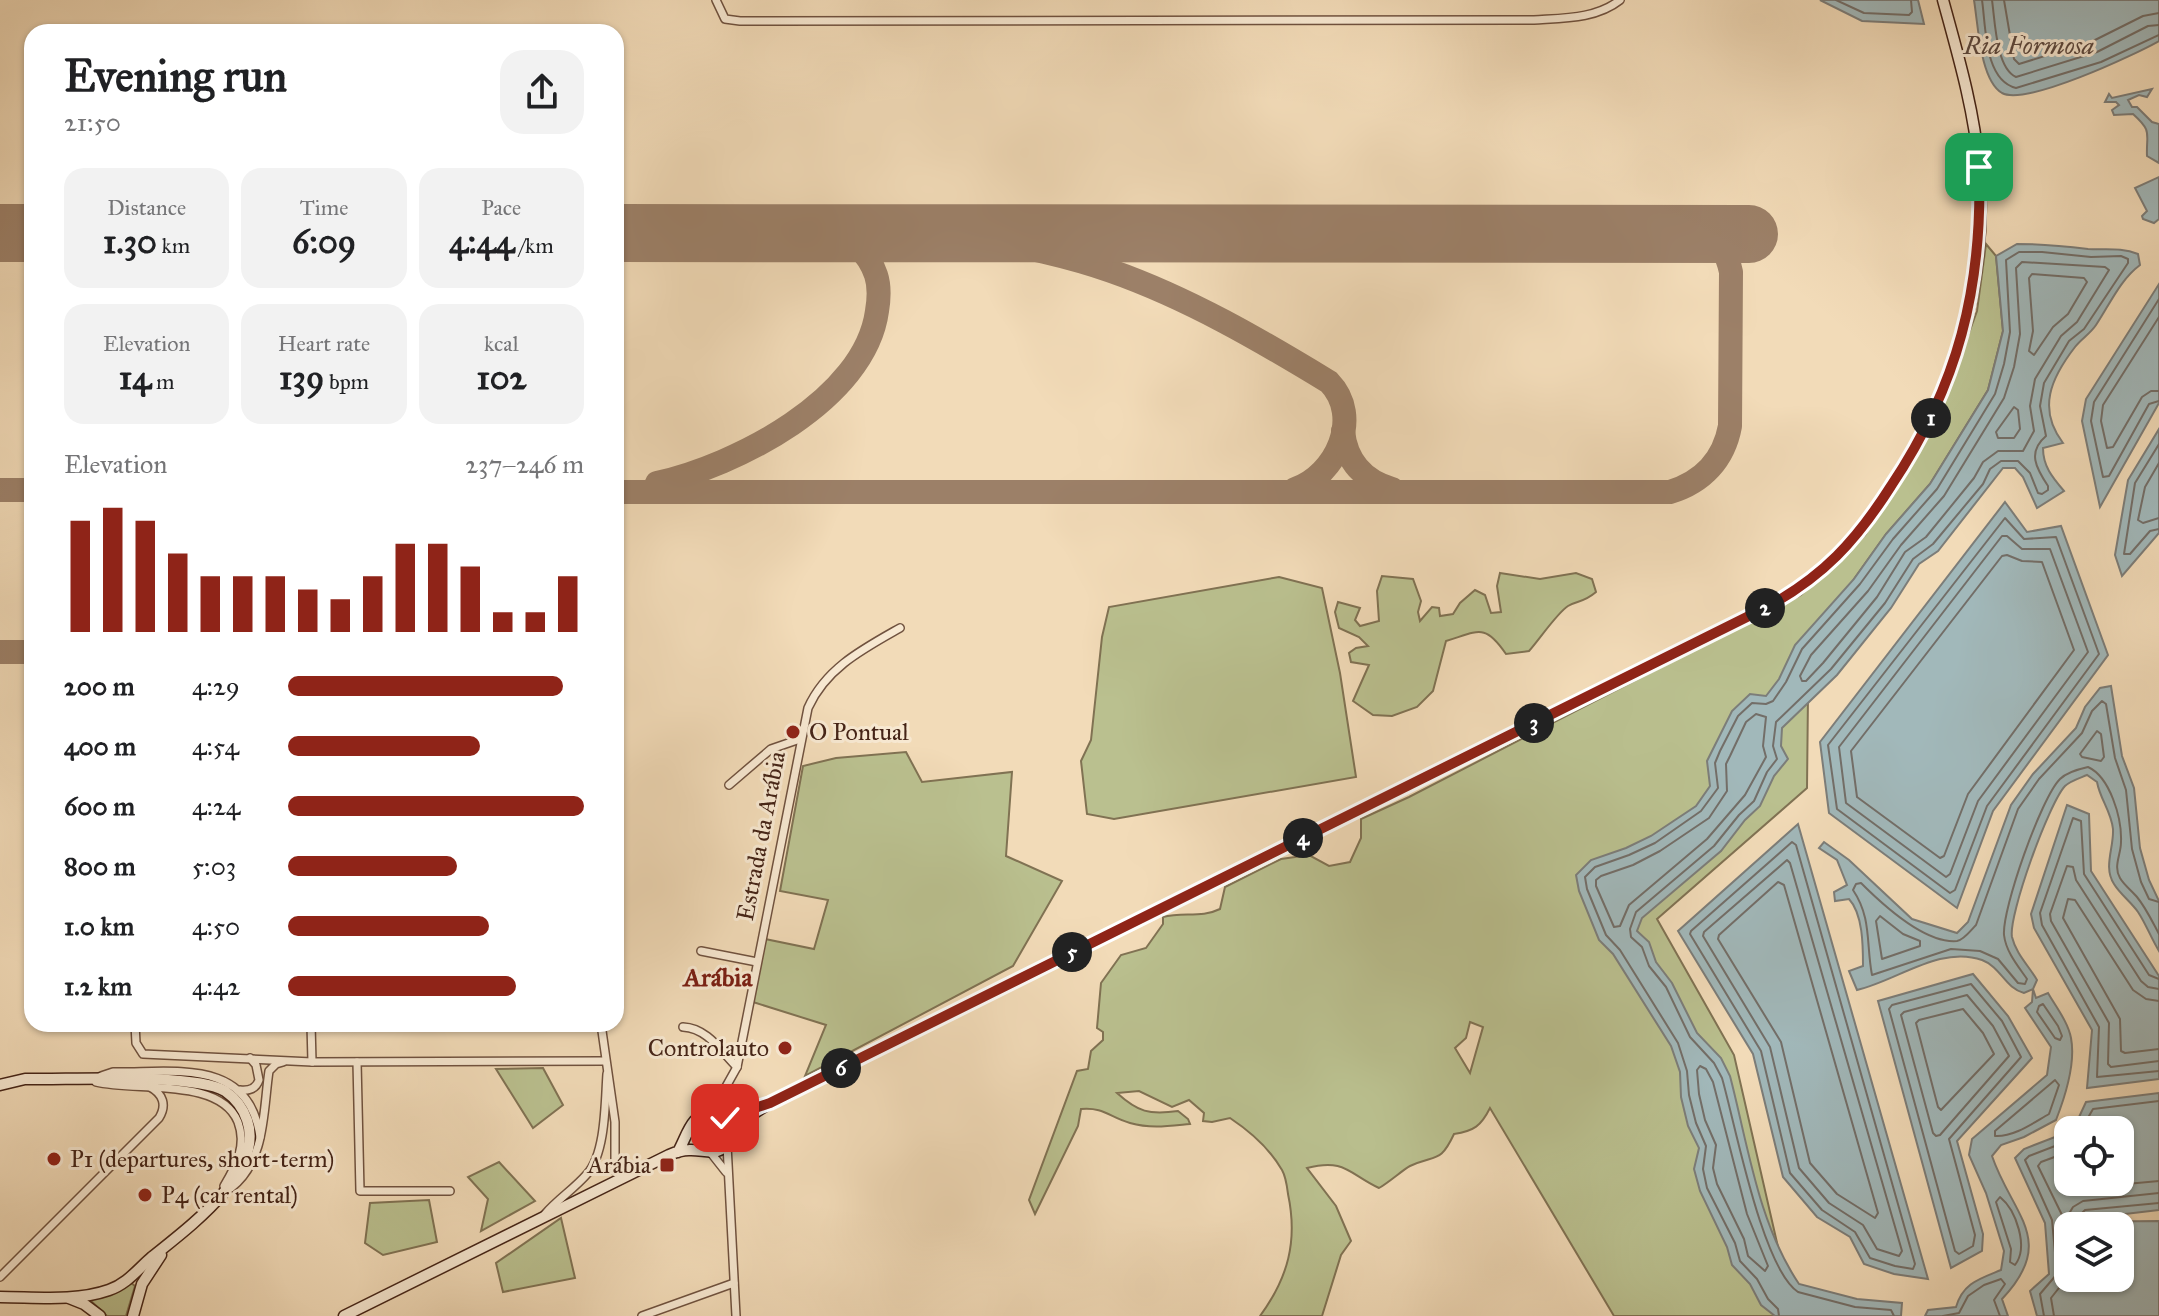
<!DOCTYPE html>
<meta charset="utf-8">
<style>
:root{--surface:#fff;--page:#f2f2f2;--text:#202124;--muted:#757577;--accent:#8f2418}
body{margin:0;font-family:"IM FELL Great Primer",serif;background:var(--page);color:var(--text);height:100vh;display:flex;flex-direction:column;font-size:30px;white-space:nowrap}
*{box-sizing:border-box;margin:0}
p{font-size:26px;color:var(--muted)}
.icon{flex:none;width:44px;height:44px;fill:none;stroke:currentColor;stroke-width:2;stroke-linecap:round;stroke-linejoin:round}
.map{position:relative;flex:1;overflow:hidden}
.panel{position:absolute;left:24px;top:24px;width:600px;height:1008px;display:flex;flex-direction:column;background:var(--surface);border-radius:24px;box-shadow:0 2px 6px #0004}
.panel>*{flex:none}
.fabs{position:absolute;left:2054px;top:1116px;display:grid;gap:16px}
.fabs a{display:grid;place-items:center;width:80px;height:80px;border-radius:16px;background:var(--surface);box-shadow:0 2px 6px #0004;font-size:40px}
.pin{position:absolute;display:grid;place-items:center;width:68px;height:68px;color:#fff;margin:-34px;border-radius:16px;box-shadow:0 4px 12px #0006}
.km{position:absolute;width:40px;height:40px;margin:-20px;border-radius:50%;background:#222;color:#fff;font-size:22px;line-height:40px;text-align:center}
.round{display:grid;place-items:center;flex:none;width:84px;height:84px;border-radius:24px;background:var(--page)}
.overview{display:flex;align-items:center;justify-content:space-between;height:136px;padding:0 40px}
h1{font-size:44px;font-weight:700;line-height:60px}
.stats{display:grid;grid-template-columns:repeat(3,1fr);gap:12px;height:136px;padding:8px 40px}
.stats div{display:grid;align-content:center;border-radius:20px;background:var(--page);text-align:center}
.stats b{font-size:34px;font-weight:700}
.stats small{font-size:22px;font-weight:400}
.stats p{font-size:22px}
.chart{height:224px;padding:16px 40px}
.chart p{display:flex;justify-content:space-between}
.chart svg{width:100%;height:144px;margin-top:8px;stroke:var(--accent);stroke-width:6}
ul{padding:0 40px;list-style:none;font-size:26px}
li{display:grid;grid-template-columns:128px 96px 1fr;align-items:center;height:60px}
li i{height:20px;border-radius:10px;background:var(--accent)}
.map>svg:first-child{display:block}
</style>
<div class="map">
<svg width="2159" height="1316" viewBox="0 0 2159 1316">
<rect width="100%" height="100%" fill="#f2dbb8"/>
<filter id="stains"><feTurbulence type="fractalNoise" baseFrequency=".0025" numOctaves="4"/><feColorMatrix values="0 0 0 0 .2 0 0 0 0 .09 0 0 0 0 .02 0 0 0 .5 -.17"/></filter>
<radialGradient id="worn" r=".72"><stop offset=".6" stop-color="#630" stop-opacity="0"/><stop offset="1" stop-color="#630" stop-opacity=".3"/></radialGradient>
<g fill="#bac08f" stroke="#807253" stroke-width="2" fill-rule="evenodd">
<path d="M1986,244l10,12 7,75 -15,59 -58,94 -44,50 -32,45 -46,116 -1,93 -150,131 77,136 52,227 82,34h-254l-124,-208c-9,18 -16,23 -36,26 -14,30 -18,20 -44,32 -6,3 -22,17 -31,22 -30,-14 -34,-30 -72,-20l29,38 15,35 -10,14 -19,61h-62c28,-38 38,-75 28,-122 -1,-8 -2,-17 -6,-24 -12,-21 -31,-38 -52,-52l-18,4 -9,-1 1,-8 -15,-13 -17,7 -33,-16 -22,2c21,19 32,22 61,18l10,8 2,5c-21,2 -39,5 -60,-1 -21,-6 -26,-16 -49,-14l-3,17 -43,88 -6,-14 48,-129 11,-2 3,-18 12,-11v-8l-6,-4 4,-45 20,-28 25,-7 17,-24v-7c20,-5 39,1 57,-8l5,-22 56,-28 28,-4 20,11 21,-4 11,-24v-19l48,-22 392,-202 64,-60 70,-110 42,-114zM1470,1022l13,5 -13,46 -15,-25 11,-10z"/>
<path d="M1500,573l40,6 36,-6 16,6 4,13c-13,11 -18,8 -28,14 -11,7 -29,34 -39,45l-23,3c-21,-31 -27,-23 -60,-13l-13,50 -16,16 -25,9 -19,-1 -20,-14 16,-36 -18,-3 -2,-9 7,-5 12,-2 -9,-9 -20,-9 -4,-16 3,-10 22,6 -5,12 5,6 19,-5 -2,-30 5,-15 31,3 8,22 -3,11 2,9 12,-14 7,1 1,8 13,-2 7,-11 15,-13 10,5 6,18 10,-1 -4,-26z"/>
<path d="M1279,577l43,11 18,85 16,104 -242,42 -27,-5 -6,-53 10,-21 11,-103 7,-30z"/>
<path d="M906,752l16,30 90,-10 -6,84 56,25 -49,85 -208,110 21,-51 -73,-23 12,-63 49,10 14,-49 -48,-9 23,-125 33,-8z"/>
<path d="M543,1068l20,37 -30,23 -37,-59z"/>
<path d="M499,1162l36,39 -54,30 7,-32 -20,-22z"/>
<path d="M429,1200l8,42 -54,13 -18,-12 5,-40z"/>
<path d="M561,1218l14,60 -72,14 -7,-29z"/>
<path d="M131,1283l4,3 -9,30h-19l-17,-16z"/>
</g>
<g fill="#a1b8ba" stroke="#7c7d79" stroke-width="2" fill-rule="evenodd">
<path d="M1820,0h98l6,24 -62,-3z"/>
<path d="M1974,0h185v41c-25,14 -133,65 -157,52 -22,-13 -24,-69 -28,-93z"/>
<path d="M2152,89l-5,8 -8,-2 -11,5 4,7h5l15,15 7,2v39l-12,-7c-1,-23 6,-24 -14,-42l-19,1 -2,-5 7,-5 -3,-3h-11l4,-8 3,4z"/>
<path d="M2159,177v42l-5,4 -11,-4 -1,-3 5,-5 -12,-23z"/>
<path d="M2017,244c24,0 47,2 71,5 18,1 33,-2 50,5l2,11c-20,15 -30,39 -44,60 -6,9 -15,14 -21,22 -24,31 -38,62 -12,96l-20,5c0,18 9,29 21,43l-27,17 -14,-31 -8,-9h-12l-65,83 -19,13 -28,44 -54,67 -55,53 -1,18 7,13 -14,17 -14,30 -15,14 -24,31 -79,67 -5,13 12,11 7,20 16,21 25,50 24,25 9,18c18,69 28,147 69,208l58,15 45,4 -1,13h-126l-14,-11 -11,-21 -18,-19 -5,-18 -27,-56 -6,-22 5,-21 -11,-22 -7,-29 -1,-25 -9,-26 -58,-92 -14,-14 -20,-49 -3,-16 15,-15 35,-12 25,-12 45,-30 14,-20 -3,-25 25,-50 18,-17 16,2 13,-17 16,-34 59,-66 32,-45 44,-50 58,-94 15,-59 -7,-75z"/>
<path d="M2159,284v119l-59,104 -18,-86 4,-22z"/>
<path d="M2159,429v104l-37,43 -7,-21 13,-75z"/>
<path d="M2005,502l22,30 34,-6 47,129 -115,156 -36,97 -128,-95 -9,-71z"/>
<path d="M2111,686l11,70 12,32 6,60 9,32 10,21v50c-8,-13 -13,-27 -21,-39 -7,-10 -18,-18 -24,-28 -11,-17 0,-36 -1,-55 -2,-18 -13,-30 -16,-47l-10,-7c-7,3 -17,6 -22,11 -16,17 -57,130 -53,151 4,17 17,29 25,43l-4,9 3,9 12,-5c8,14 20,29 23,45 5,26 -6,59 -15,82l-32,17 -23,8 -9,11c20,59 66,84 10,143l6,17h-83l3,-6 28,-3c7,-24 23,-28 45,-37l3,-19 -18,-58 -17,-38 3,-16 75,-64 4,-28 -26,-39 7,-6 1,-13 -9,4c-19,-5 -23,-26 -42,-33 -42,-15 -85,21 -125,30l-8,-19 14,-5c0,-20 0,-52 -14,-67l-14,2 -1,-9 13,-7 -10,-25 -18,-12 5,-6 25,18 63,59 45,14 11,-11 43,-117 22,-31 43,-46 9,-21 15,-19z"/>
<path d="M2067,805l22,9 2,57 68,105v103l-72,9 5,-58 -58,-102 -3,-14z"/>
<path d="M1798,824l130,455 -34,-5 -30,-10 -14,-27 -33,-20 -34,-40 -30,-123 -75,-123z"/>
<path d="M1973,974l35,42 24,42 -75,83 26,93 -1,17 -31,17 -73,-267z"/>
<path d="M2159,1093v117l-102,12 102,-1v95h-122l-7,-25 19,-17 -4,-51 -30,-65 9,-9 44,-17v50h52v-52h-47l13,-28zM2068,1226h52v52h-52z"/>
</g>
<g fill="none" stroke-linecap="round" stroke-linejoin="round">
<g stroke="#736e68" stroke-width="2">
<path d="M1836,0l28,13 45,2 3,-3 -1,-12"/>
<path d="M1982,0c4,26 2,80 34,88l85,-26 58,-27"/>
<path d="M1992,0c3,21 4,68 24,77l81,-25 51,-26 11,-1"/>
<path d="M2004,0l10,59 5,5 74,-23 50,-25 16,-3"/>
<path d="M2022,262l83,5 4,3 -32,52 -16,14 -26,43 -5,27 4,25 -11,20h-25l-15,11 -9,16 -48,59 -21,15 -28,45 -54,66 -17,18h-4l-2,-5 11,-21 57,-64 33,-46 43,-49 60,-98 10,-31 6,-33 -4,-66z"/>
<path d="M2032,274l52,4 3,4 -19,32 -15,13 -19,28 -5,-4 4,-20 -4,-53z"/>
<path d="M2159,299l-65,103 -3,19 12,56 6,-1 40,-72 10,-3"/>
<path d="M2159,317l-56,88 -2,16 6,27 6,-1 29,-50 9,-6h8"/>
<path d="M2014,407l4,3 2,19 -6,9h-16l-2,-6z"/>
<path d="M2159,444l-24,39 -11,71h6l20,-23 9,-2"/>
<path d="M2159,463l-14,24 -7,33 5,3 16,-5"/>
<path d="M2005,518l19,21 32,-2 43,117 -112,152 -32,84 -5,3 -113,-84 -9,-64z"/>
<path d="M2002,536h5l15,13h28l38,103 -110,149 -28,73 -4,3 -100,-74 -7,-56z"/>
<path d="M2007,555l15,6 20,1 32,88 -106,144 -24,62 -4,2 -83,-61 -6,-46 151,-195z"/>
<path d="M1756,714l10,3 -3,29 3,11 -21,38 -38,44 -78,66 -9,21 -6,1 -18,-41v-6l5,-4 32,-11 27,-14 49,-33 18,-27 -1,-27 4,-8 16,-34z"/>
<path d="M2097,731l4,3 3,23 -3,4 -19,-4 -2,-3z"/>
<path d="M1792,842l4,3 119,419 -2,5 -18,-3 -25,-8 -15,-26 -33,-22 -32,-37 -29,-122 -71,-117 1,-3z"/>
<path d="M1787,860l3,3 112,388 -3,5 -22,-7 -14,-24 -34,-22 -30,-35 -29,-121 -67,-111 1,-4z"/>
<path d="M1778,882l6,3 94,328 -3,5 -38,-24 -27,-31 -29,-121 -63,-103 1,-4z"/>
<path d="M2159,902l-10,-3 -8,-17 -9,-33 -6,-59 -11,-32 -9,-54 -4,-3 -10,10 -10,22 -43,46 -21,30 -42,116c-5,5 -12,15 -19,16 -33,3 -75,-37 -96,-58l-5,1 -3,6c19,28 13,55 19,85l79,-26 29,2 18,8 20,24 7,1 2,-5c-9,-13 -21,-27 -23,-44 -2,-26 37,-137 56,-156 6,-6 19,-10 28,-12 22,10 34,51 33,75 0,13 -8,24 -1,36 4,7 12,13 17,19 9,11 15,24 22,37"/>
<path d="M1880,916l23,18 17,7v5l-38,13 -6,-38z"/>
<path d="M2159,979l-10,-4 -65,-101 -3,-53 -8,-3 -33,95 2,12 57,102 -2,50 62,-6"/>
<path d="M1971,984l31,37 19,36 -72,82 26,96 -2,11 -14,8 -4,-3 -66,-242 3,-4z"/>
<path d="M2159,989l-11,-2 -7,-6 -65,-101 -3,-13 -6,-1 -17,48 1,7 58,102 -1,41 3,3 48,-6"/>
<path d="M1967,995l26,31 16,30 -69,79 -4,1 -3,-3 -32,-118 3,-3z"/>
<path d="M2159,1001l-13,-2 -13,-9 -58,-90 -7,-1 -5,19 57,101 1,32 4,2 34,-4"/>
<path d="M2043,1004l15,22 4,10 -2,4 -5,-2 -18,-26 2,-6z"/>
<path d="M1963,1009l20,24 11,21 -53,56 -3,-3 -22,-84 3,-3z"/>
<path d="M1700,1066l6,3 7,13 34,132 21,52 -3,5 -17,-15 -4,-17 -27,-55 -4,-16 3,-23 -11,-25 -6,-26 -2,-24z"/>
<path d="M2055,1080l4,5 -10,29c-16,9 -35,23 -54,22v-5z"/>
<path d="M2081,1130l12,-21 66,-8"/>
<path d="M2068,1152l-27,10 -3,4 25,51h4l6,-10 10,-6 76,-8"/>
<path d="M2068,1164l-13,8 12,22 16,-6 76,-7"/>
<path d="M2000,1197c16,13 29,50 15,68l-5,-3 1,-13 -15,-47z"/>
<path d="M2080,1226l-2,-9 7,-7 74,-7"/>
<path d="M1779,1316l-1,-7 -10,-10 -11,-20 -17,-18 -5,-18 -28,-55 -4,-19 3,-23 -10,-23 -7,-28 -2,-24 -9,-28 -58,-93 -14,-15 -19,-46 -2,-12 10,-10 34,-12 26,-12 46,-32 17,-23 -3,-25 5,-12 18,-35 14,-13 14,1 7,-3 13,-19 16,-33 58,-65 33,-45 44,-50 58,-95 9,-30 6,-32 -4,-72 13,-8h23l49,5 30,-1 7,3v4l-44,66 -15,12 -25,42 -4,23 6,30c-19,16 -10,32 2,50v4l-6,4 -4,-1 -8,-20 -12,-12h-17l-11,8 -7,15 -50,60 -20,15 -28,44 -54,66 -55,53 -3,24 4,13 -10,13 -13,29 -15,14 -25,31 -78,66 -6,17 1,8 11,10 7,19 17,21 24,50 24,26 8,15c13,45 40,190 76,214l57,15 36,3 3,6"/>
<path d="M1943,1316l16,-3 9,-17 16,-11 17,-6 4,5 -11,16 6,16"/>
<path d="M2044,1316l-4,-22 17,-20 -5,-54 -27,-60 4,-4 39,-15"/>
<path d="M2054,1316l-3,-18 15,-19 -2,-46 4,-4"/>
</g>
<g stroke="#9c8068" stroke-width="24">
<path d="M962,235c51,10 101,19 149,36 77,27 149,69 218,111 34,35 7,93 -34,107"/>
<path d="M1343,431c3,30 21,50 49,58"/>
<path d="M657,483c78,-17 208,-83 220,-172 2,-12 3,-24 -1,-36 -8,-24 -24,-36 -48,-42"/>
<path d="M0,490h32"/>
<path d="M616,492h1054c33,-10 54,-33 60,-66l1,-154c-4,-20 -12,-33 -33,-38"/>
<path d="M0,652h32"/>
</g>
<g stroke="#9c8068" stroke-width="58">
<path d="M0,233h32"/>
<path d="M616,233l1133,1"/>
</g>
<defs>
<g id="street">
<path d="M716,0l9,19 15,2 794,-1c29,-2 62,-1 86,-20"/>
<path d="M729,785l42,-36 29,-10"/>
<path d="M701,951l56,11"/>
<path d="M135,1024l1,19 7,11 169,8"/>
<path d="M311,1024l1,38 293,-1"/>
<path d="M601,1024l14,98v49l11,5"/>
<path d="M683,1027c24,1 38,24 54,40"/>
<path d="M357,1062l3,129h90"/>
<path d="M101,1076l12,-4c61,1 136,-15 147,65"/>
<path d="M96,1082c40,10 124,-5 142,40 9,24 -2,44 -14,64"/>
<path d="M240,1090c9,1 16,-1 19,-10l-3,-15 -6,-7"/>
<path d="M702,1114l21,-22 14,-25 71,-359c18,-40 55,-59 92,-80"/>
<path d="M727,1145l9,171"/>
<path d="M711,1153l15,19"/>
<path d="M231,1188c35,-27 32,-77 38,-117l7,-7 7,-2"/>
<path d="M545,1214c13,-15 29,-25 42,-40 19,-21 18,-73 20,-100"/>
<path d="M0,1277l159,-159c8,-13 4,-24 -9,-31"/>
<path d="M642,1316l92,-33"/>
</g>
<g id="secondary">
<path d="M0,1085l25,-6h18c38,0 154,-5 182,12 10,7 18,17 22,29 18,52 -59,108 -95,137 -14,12 -25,27 -43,33 -34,12 -74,7 -109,7"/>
<path d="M725,1118l28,-9"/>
<path d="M731,1128l39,-25 995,-495c60,-32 92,-69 129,-125 61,-94 95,-204 85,-317 -5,-57 -21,-111 -36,-166"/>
<path d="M69,1298l15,6 16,12"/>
<path d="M133,1316l9,-32 19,-29"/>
<path d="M344,1316l325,-161c7,-3 13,-5 20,-5 17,-1 29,9 41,-10l-2,-18 -14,-10c-23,1 -26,22 -36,40"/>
</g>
</defs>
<use href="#street" stroke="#70523f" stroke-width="10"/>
<use href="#secondary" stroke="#452417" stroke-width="13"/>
<use href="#street" stroke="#f7e8d1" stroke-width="7"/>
<use href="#secondary" stroke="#f7e8d1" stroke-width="10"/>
</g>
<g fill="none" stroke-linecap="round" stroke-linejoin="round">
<defs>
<path id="route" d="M725,1118l45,-15 995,-495c58,-31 91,-67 126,-122 67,-100 92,-199 88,-319"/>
</defs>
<use href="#route" stroke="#fff" stroke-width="16"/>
<use href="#route" stroke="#8f2418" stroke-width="10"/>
</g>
<g fill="#8f2418" stroke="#f7e8d1" stroke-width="3">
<circle cx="793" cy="732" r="8"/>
<circle cx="785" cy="1048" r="8"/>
<circle cx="54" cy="1159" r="8"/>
<rect x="659" y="1157" width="16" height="16" rx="4"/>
<circle cx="145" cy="1195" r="8"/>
</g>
<g text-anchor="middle" stroke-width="6" stroke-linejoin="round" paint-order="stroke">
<g font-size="24" fill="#452417" stroke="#f7e8d1" text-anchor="start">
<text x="809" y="740">O Pontual</text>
<text x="769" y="1056" text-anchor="end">Controlauto</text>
<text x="70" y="1167">P1 (departures, short-term)</text>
<text x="651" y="1173" text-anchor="end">Arábia</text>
<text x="161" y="1203">P4 (car rental)</text>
</g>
<g font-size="24" fill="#452417" stroke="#f7e8d1">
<text transform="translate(761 836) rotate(-79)" y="8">Estrada da Arábia</text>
</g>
<g font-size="26" font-style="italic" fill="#5c4940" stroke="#f7e8d1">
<text x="2029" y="54">Ria Formosa</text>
</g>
<g font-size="26" font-weight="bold" fill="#7a1f14" stroke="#f7e8d1">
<text x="718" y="986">Arábia</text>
</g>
</g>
<rect width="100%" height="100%" filter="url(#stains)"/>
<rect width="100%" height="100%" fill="url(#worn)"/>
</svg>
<div class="fabs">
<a><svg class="icon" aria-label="locate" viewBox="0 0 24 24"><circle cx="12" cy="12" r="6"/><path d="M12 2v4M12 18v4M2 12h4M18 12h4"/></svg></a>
<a><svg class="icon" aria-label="layers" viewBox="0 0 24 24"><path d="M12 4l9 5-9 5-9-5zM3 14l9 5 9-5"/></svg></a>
</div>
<div class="pin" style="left:1979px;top:167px;background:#1e9e55"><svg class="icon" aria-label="arrive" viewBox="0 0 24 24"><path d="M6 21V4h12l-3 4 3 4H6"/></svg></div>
<div class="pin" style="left:725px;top:1118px;background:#d93025"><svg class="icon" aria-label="check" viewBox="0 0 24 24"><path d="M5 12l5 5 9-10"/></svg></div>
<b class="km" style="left:1931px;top:418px">1</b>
<b class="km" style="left:1765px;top:608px">2</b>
<b class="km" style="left:1534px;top:723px">3</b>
<b class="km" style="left:1303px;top:838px">4</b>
<b class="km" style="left:1072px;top:952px">5</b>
<b class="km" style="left:841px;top:1068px">6</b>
<section class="panel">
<div class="overview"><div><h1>Evening run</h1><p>21:50</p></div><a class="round"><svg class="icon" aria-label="share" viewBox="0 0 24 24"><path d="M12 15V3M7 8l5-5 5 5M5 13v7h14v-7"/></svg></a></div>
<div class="stats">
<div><p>Distance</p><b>1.30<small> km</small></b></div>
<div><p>Time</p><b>6:09</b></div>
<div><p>Pace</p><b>4:44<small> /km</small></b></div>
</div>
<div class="stats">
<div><p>Elevation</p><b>14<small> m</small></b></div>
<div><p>Heart rate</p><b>139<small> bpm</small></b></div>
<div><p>kcal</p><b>102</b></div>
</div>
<div class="chart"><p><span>Elevation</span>237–246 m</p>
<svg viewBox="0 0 160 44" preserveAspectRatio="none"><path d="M5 44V10M15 44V6M25 44V10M35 44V20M45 44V27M55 44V27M65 44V27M75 44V31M85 44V34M95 44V27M105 44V17M115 44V17M125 44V24M135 44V38M145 44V38M155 44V27"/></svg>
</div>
<ul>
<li><b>200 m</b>4:29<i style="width:93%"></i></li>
<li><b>400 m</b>4:54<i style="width:65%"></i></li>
<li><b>600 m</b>4:24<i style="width:100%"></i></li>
<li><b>800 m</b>5:03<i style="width:57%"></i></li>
<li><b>1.0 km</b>4:50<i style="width:68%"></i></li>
<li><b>1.2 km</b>4:42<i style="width:77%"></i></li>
</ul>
</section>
</div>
